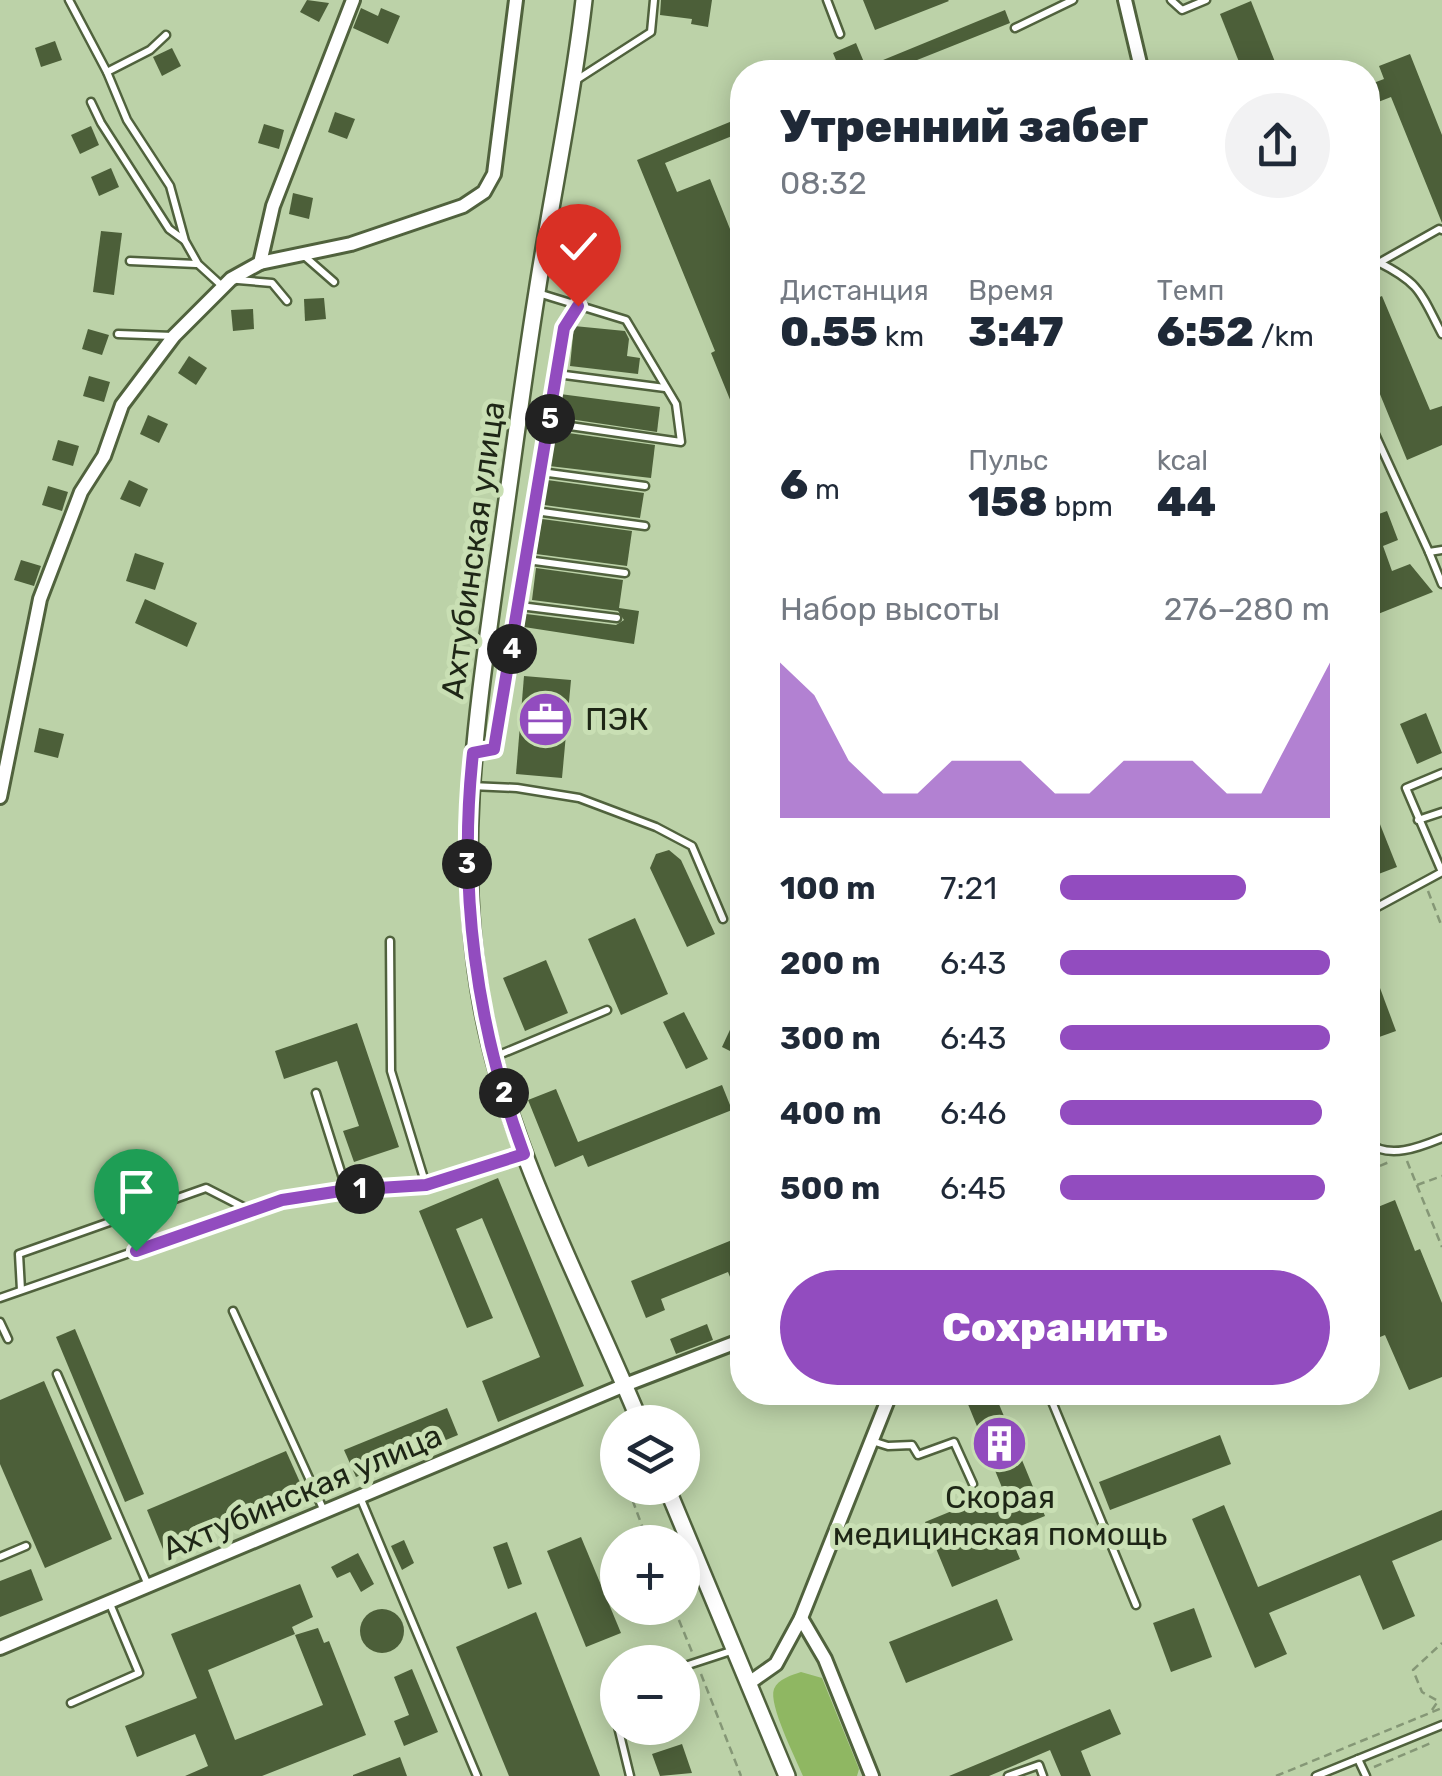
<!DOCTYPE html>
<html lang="ru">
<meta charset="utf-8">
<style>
:root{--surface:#fff;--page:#f2f2f3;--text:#1f2937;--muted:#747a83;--accent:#924cbf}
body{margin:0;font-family:Rubik,sans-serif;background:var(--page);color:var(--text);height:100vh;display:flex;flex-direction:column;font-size:38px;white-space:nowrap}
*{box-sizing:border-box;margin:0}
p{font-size:32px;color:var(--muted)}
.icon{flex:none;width:55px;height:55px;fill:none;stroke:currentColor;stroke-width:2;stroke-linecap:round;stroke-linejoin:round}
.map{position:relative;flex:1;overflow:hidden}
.details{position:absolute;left:730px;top:60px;width:650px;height:1345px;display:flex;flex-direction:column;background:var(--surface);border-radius:40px;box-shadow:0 5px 25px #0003}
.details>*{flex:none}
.fabs{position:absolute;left:600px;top:1405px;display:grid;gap:20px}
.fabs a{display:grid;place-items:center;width:100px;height:100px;border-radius:50%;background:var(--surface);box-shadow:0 5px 25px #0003;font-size:50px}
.pin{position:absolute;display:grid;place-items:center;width:85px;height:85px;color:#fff;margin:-102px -42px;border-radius:50% 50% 50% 0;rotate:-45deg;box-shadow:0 0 10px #0007}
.pin .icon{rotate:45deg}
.km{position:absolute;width:50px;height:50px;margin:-25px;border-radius:50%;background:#222;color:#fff;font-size:28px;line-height:50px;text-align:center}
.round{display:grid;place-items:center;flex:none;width:105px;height:105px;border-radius:52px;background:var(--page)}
.headline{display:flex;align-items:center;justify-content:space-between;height:170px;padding:0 50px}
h1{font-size:45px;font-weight:800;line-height:75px}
.figures{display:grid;grid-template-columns:repeat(3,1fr);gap:15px;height:170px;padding:10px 50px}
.figures div{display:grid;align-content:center}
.figures b{font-size:42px;font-weight:800}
.figures small{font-size:28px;font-weight:400}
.figures p{font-size:28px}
.chart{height:280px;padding:20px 50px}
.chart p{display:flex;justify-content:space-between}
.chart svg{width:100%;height:180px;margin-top:10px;fill:var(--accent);opacity:.7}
.action{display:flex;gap:20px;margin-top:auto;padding:20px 50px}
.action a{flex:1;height:115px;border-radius:60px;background:var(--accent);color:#fff;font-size:40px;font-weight:800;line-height:115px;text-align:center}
ul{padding:0 50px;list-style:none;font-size:32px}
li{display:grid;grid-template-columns:160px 120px 1fr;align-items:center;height:75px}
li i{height:25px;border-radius:12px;background:var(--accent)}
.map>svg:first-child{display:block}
</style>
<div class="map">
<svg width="1442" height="1776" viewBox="0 0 1442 1776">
<rect width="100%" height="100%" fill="#bcd2a8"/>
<path fill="#8fb762" d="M801,1672l21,6 37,91 -2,7h-54c-7,-17 -35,-72 -29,-87 4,-10 18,-14 27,-17z"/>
<g fill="#4c5f39">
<path d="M307,0l22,3 -10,19 -19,-10z"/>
<path d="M661,0h51l-4,27 -17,-3 1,-5 -32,-4z"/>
<path d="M863,0h85l1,1 -74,29z"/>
<path d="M1251,1l28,71h-36l-23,-58z"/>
<path d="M361,8l17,8 3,-8 19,8 -12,28 -35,-16z"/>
<path d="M1005,10l5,13 -123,49h-46l-8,-19 23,-10 10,24z"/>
<path d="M55,41l7,19 -21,7 -6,-19z"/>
<path d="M172,48l9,18 -19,10 -9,-19z"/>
<path d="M1410,54l32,81v88l-51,-126 -23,9v-21l16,-6 -5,-13z"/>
<path d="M335,112l20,7 -8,20 -19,-7z"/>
<path d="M742,117v15l-77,31 12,29 33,-13 32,80v170l-31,-76 4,-2 -78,-191z"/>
<path d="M264,124l20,6 -5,19 -21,-6z"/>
<path d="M91,126l8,19 -19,9 -9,-19z"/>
<path d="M111,168l8,19 -20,9 -8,-19z"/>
<path d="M293,193l20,5 -4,21 -20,-5z"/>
<path d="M101,231l21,2 -8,62 -21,-3z"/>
<path d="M1382,296l48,114 12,-4v39l-35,15 -39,-95v-63z"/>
<path d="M324,298l2,21 -21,2 -1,-22z"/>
<path d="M253,309l1,20 -21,2 -2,-21z"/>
<path d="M574,326l51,5 4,8 -2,17 13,2 -2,16 -68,-8z"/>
<path d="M88,329l21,6 -7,20 -20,-6z"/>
<path d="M189,356l18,12 -11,17 -18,-12z"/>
<path d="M89,376l21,6 -6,20 -21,-6z"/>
<path d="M560,394l100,13 -3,25 -101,-15z"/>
<path d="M148,415l20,9 -9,19 -19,-9z"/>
<path d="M554,431l101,14 -4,33 -102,-12z"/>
<path d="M58,440l21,6 -6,20 -21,-6z"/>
<path d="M129,480l19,9 -8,18 -20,-8z"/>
<path d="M547,480l97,13 -4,25 -96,-13z"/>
<path d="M48,486l20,6 -6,19 -20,-6z"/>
<path d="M1387,511l11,29 -15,6 9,25 18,-7 23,28 -65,26v-100z"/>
<path d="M542,519l90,12 -5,35 -91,-12z"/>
<path d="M135,553l29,10 -9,27 -29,-9z"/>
<path d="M21,560l20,6 -7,20 -20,-6z"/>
<path d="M536,568l87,12 -4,28 20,3 -5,33 -110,-17 2,-13 90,11 8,-5 -6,-9 -86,-11z"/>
<path d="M145,599l52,24 -10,24 -52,-24z"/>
<path d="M524,676l47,4 -9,98 -46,-4z"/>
<path d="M1426,713l16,40 -25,11 -17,-40z"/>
<path d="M39,728l25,6 -6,24 -24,-6z"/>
<path d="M1368,794l29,73 -29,11z"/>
<path d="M669,850l12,10 34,74 -28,13 -37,-79 6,-14z"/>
<path d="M635,918l33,76 -47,21 -33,-76z"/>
<path d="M546,960l22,53 -43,18 -22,-53z"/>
<path d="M1380,988l16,43 -28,10v-48z"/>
<path d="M742,1004v53l-20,-10z"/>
<path d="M684,1012l24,47 -22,10 -23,-47z"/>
<path d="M357,1023l42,124 -45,15 -11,-31 16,-5 -22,-65 -53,18 -9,-28z"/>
<path d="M722,1085l10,25 -144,57 -5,-12 -28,12 -27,-67 28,-11 22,53z"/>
<path d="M498,1178l86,208 -86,36 -16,-41 58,-24 -58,-139 -26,11 37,89 -26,10 -48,-117z"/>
<path d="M1395,1200l20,51 5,-2 22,54v74l-33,13 -24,-55 -10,4 -7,-17v-111z"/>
<path d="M737,1238l5,13v55l-14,-34 -67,27 4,11 -19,8 -15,-37z"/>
<path d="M707,1324l6,16 -37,14 -6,-15z"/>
<path d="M75,1329l69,165 -19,8 -69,-165z"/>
<path d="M44,1381l68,158 -67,29 -45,-104v-64z"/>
<path d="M963,1392h31l51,124 -37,15 12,28 -68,28 -27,-65 78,-32z"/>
<path d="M447,1408l11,27 -102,42 -12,-27z"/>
<path d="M1220,1435l11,29 -121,46 -11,-28z"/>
<path d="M286,1451l17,38 -140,60 -16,-39z"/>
<path d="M1224,1505l34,82 184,-77v30l-50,21 23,55 -32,14 -23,-55 -91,38 18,41 -32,14 -63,-149z"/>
<path d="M581,1537l40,96 -35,14 -39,-96z"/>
<path d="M404,1540l10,23 -12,7 -11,-24z"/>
<path d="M507,1542l15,42 -14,5 -15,-42z"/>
<path d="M358,1553l16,31 -13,8 -11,-20 -13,6 -6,-11z"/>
<path d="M31,1569l12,31 -43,17v-36z"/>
<path d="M300,1584l13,33 -21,10 3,7 -87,36 27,70 88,-35 -28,-70 23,-7 6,15 5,-2 37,94 -104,41h-77l23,-10 -13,-32 -58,23 -12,-31 72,-28 -26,-64z"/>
<path d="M997,1599l16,41 -107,43 -17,-41z"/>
<path d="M1194,1608l18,49 -41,15 -18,-49z"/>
<circle cx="382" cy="1631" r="22"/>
<path d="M536,1612l64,164h-91l-53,-129z"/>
<path d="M412,1669l26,63 -34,14 -10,-25 15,-6 -15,-38z"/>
<path d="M1110,1709l11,25 -40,17 10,25h-30l-11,-26 -61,26h-40z"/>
<path d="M682,1744l10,29 -32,3 -8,-22z"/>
<path d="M400,1757l7,19h-54v-1z"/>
</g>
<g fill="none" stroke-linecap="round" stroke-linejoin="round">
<defs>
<g id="service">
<path d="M69,0l38,72 20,48 43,66 15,55 13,23 24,22"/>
<path d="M827,0l13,34"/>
<path d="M1171,0l11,10 24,-10"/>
<path d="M1015,28l58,-28"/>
<path d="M107,72l43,-22 16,-15"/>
<path d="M578,79l73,-47 3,-32"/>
<path d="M91,102l10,21 68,106 15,11"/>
<path d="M302,254l32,28"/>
<path d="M130,261l66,3"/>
<path d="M1378,262c44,22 43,32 64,72"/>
<path d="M1368,269l71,-40 3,1"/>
<path d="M238,280l34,3 15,18"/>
<path d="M538,293l88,27 50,84 5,38 -132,-19"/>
<path d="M118,334l55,2"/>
<path d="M557,374l108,14"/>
<path d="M1368,419l61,133 13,-2"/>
<path d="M541,472l104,14"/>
<path d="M535,511l110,15"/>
<path d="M1429,552l13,32"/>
<path d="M527,560l98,13"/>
<path d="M520,606l97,12"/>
<path d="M478,752l15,-3 71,-421 14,-21"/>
<path d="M1442,773l-36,15 36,84"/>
<path d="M471,786l46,2 62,10 77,29 36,19 31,73"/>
<path d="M1418,820l24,-8"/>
<path d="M1368,912l74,-40"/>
<path d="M390,941l1,130 35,114"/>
<path d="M1368,943v6"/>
<path d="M494,1057l113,-47"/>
<path d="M316,1093l31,98"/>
<path d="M1368,1142c20,18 52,5 74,-4"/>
<path d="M21,1290l-2,-36 187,-66 43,22"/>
<path d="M0,1298l282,-98 65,-9 79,-6 97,-30"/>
<path d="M233,1311l91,200"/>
<path d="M0,1322l8,17"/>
<path d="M57,1374l91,211"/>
<path d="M1048,1392l88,213"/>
<path d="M872,1441l16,5 24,-1 6,10 36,-13 19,42"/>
<path d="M360,1497l117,279"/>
<path d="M0,1557l26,-11"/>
<path d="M682,1667l52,-17"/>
<path d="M618,1694l-5,12 17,70"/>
<path d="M71,1703l68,-30 -29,-69"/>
<path d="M1358,1759l8,17"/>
<path d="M1008,1776l31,-11 4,11"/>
<path d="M1316,1776l126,-51"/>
</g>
<g id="minor">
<path d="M1125,0l17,72"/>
<path d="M260,263l91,-19 112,-38 21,-14 10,-18 22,-174"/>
<path d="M0,797l40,-198 41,-107 23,-36 18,-51 52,-69 57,-57 29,-16 13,-57 80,-206"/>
<path d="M801,1618l24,41 47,117"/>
<path d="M0,1648l625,-263 117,-45"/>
<path d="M749,1683l27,-19 25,-46 90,-226"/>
</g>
<g id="tertiary">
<path d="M584,0c-11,98 -32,194 -47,292 -15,94 -27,190 -41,285 -20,143 -41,284 -14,429 27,146 102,280 158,416"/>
<path d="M667,1488l120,288"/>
</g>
</defs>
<use href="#service" stroke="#50623d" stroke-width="11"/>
<use href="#minor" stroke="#50623d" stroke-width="18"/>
<use href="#tertiary" stroke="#50623d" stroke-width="20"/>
<g stroke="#859776" stroke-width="2.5" stroke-dasharray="8 5" stroke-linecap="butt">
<path d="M1428,891l14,36"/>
<path d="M1407,1161l35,86"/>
<path d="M1368,1171l21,-9"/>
<path d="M1417,1185l25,-9"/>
<path d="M609,1436l9,23"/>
<path d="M628,1488l20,54"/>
<path d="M674,1608l18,44"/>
<path d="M701,1674l40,102"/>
<path d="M1432,1710l6,-9 -16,-9 -9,-22 29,-27"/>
<path d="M1374,1767l57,-24"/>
<path d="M1276,1776l166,-68"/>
</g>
<use href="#service" stroke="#fff" stroke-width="6"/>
<use href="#minor" stroke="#fff" stroke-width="12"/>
<use href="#tertiary" stroke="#fff" stroke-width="15"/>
</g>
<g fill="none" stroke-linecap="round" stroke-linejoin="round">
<defs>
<path id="route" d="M136,1251l146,-51 65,-10 79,-5 98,-31c-48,-127 -66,-265 -51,-401l21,-4 70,-421 14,-22"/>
</defs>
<use href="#route" stroke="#fff" stroke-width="20"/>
<use href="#route" stroke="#924cbf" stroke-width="12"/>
</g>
<defs>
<symbol id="office-disc" viewBox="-11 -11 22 22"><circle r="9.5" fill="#924cbf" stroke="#c9dfb4"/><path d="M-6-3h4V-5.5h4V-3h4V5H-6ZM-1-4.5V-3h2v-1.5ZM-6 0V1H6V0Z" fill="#fff"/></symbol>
<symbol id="building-disc" viewBox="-11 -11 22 22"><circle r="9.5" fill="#924cbf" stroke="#c9dfb4"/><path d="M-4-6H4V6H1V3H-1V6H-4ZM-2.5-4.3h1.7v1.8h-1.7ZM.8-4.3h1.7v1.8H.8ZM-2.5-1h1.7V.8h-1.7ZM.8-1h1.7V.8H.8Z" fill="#fff"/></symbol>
</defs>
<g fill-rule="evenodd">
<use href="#office-disc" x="514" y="688" width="63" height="63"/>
<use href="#building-disc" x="968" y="1412" width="63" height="63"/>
</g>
<g text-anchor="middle" stroke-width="10" stroke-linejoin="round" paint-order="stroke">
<g font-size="32" fill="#1e2616" stroke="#c9dfb4">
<text transform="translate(473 550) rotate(-82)" y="11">Ахтубинская улица</text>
<text transform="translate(302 1492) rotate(-23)" y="11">Ахтубинская улица</text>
</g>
<g font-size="32" fill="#1e2616" stroke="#c9dfb4" text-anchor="start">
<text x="585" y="730">ПЭК</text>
<text x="1000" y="1508" text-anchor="middle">Скорая<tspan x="1000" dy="37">медицинская помощь</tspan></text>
</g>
</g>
</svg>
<div class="fabs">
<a><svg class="icon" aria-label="layers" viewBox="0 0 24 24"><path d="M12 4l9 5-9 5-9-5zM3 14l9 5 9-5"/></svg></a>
<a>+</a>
<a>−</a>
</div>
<div class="pin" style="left:136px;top:1251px;background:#1e9e55"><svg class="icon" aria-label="arrive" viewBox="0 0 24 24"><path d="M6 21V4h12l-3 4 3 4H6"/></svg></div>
<div class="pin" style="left:578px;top:306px;background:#d93025"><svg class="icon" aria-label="check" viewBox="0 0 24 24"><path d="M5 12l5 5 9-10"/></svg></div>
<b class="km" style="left:360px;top:1189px">1</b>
<b class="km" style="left:504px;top:1093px">2</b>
<b class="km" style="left:467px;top:864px">3</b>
<b class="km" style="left:512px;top:649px">4</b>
<b class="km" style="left:550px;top:419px">5</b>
<section class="details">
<div class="headline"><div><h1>Утренний забег</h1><p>08:32</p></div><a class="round"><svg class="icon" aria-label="share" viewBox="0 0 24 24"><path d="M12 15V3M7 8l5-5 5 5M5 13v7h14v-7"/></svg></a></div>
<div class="figures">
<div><p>Дистанция</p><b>0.55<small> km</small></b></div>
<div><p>Время</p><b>3:47</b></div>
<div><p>Темп</p><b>6:52<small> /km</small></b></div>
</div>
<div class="figures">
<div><b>6<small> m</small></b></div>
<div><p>Пульс</p><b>158<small> bpm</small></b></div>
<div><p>kcal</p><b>44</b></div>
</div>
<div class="chart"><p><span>Набор высоты</span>276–280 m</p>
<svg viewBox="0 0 160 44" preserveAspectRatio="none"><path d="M0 44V6L10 14L20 30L30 38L40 38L50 30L60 30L70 30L80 38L90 38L100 30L110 30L120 30L130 38L140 38L150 22L160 6V44z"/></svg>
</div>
<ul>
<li><b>100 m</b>7:21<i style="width:69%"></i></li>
<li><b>200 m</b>6:43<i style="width:100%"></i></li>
<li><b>300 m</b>6:43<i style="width:100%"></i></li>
<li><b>400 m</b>6:46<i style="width:97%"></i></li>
<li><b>500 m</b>6:45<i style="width:98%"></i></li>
</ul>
<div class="action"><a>Сохранить</a></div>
</section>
</div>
